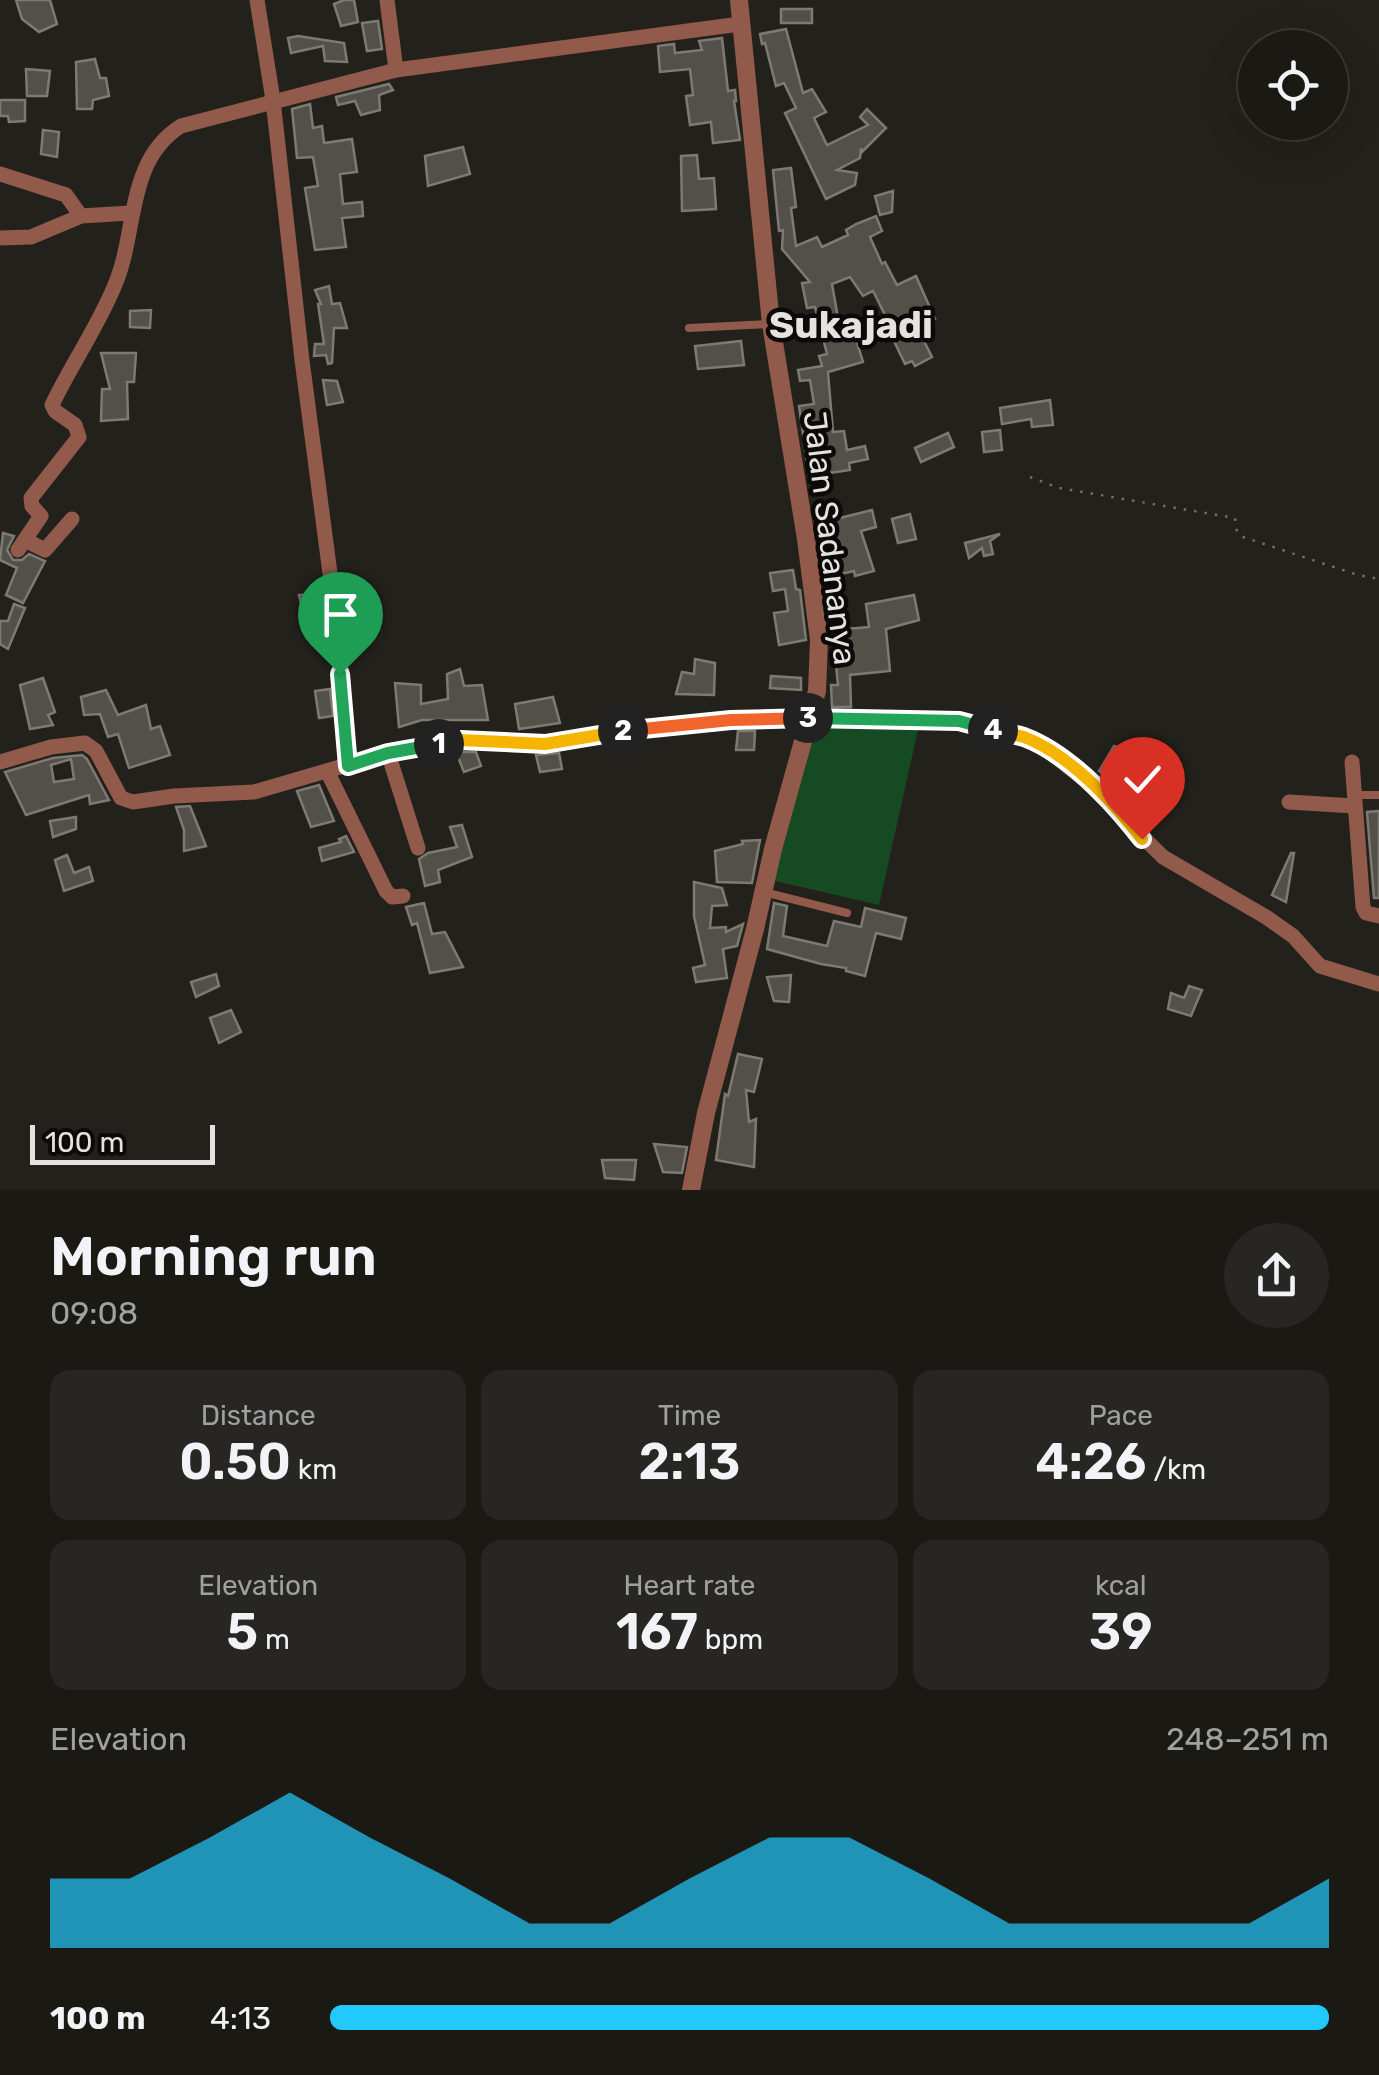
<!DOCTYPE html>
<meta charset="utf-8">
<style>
:root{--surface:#1a1914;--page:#272622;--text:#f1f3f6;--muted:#9fa0a0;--line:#383834;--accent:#22c9fd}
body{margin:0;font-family:Rubik,sans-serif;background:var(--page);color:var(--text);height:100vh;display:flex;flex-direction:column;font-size:38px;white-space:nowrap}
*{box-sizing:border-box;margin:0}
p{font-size:32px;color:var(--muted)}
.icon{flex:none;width:55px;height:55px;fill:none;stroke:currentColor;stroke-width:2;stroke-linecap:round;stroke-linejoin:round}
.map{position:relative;height:1190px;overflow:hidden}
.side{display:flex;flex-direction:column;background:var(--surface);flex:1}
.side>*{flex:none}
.tools{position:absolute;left:1238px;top:30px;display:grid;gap:20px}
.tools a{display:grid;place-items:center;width:110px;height:110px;border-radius:50%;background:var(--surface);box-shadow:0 10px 40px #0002,0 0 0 2px var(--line);font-size:50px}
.scale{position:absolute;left:30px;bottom:25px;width:185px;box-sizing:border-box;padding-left:10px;border:5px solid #e4e3df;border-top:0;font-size:28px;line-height:35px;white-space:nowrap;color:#e4e3df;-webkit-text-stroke:8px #0b0a08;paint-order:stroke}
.pin{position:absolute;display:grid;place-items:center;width:85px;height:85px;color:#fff;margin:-102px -42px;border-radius:50% 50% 50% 0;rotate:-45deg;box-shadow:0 0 10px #0007}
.pin .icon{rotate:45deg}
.km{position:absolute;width:50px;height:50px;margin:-25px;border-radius:50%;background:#222;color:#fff;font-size:28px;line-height:50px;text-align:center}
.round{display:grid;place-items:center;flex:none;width:105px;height:105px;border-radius:52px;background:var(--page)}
.overview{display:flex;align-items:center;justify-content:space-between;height:170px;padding:0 50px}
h1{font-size:55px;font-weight:600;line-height:75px}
.stats{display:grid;grid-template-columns:repeat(3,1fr);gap:15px;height:170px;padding:10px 50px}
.stats div{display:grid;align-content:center;border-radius:20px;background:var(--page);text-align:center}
.stats b{font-size:50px;font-weight:600}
.stats small{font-size:28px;font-weight:400}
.stats p{font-size:28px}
.chart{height:280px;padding:20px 50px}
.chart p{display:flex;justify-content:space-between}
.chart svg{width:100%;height:180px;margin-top:10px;fill:var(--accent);opacity:.7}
ul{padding:0 50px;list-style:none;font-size:32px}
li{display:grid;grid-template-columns:160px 120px 1fr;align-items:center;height:75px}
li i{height:25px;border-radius:12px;background:var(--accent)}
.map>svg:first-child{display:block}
</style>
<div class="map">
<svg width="1379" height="1190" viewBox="0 0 1379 1190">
<rect width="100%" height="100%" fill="#23211b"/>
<path fill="#164a22" d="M818,721l101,4 -40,180 -108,-25z"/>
<g fill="#525049" stroke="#7c7a72" stroke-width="2.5" fill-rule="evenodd">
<path d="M16,0h34l7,24 -18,8 -17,-13z"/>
<path d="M344,0h10l4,22 -17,4 -7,-22z"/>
<rect x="781" y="9" width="31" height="14"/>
<path d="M378,21l4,28 -15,2 -5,-28z"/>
<path d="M786,29l17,64 9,-4 14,23 -12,6 13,27 41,-20 -8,-8 7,-8 19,19 -24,24 -1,-4 -1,10 -23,12 20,3 -2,12 -29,14 -41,-86 11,-5 -12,-25 -8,3 -11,-43 -3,1 -2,-10z"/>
<path d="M298,36l46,7 3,19 -22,-1 -2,-15 -32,7 -3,-15z"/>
<path d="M722,38l6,53 7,-1 1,11h-2l6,39 -27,3 -2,-21 -21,3 -4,-29 7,-1 -3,-26 -30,3 -2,-26 16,-2 1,9 27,-3 -3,-9z"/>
<path d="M95,59l5,19h6l3,18 -16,4 -1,9h-15l-1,-47z"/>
<path d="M26,69l24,2 -3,25h-20z"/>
<path d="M389,84l4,6 -14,5 1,15 -19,5 -6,-14 -17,4 -2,-8z"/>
<path d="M0,100h25v21l-16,1 -1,-6h-8z"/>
<path d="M310,104l3,24 9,-2 2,17 28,-4 5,33 -17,2 3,30 19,-2 1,14 -21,2 4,29 -31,3 -10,-62 13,-2 -5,-29 -16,1 -5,-49z"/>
<path d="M43,130l16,2 -2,25 -16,-3z"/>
<path d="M463,147l7,27 -42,12 -3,-30z"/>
<path d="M697,155l2,24 15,-1 2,31 -34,2 -1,-55z"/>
<path d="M791,168l5,39 -5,1 5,38 21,-9 5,10 26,-12 -2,-5 10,-6 20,-8 6,15 -12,6 12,27 3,-2 12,23 19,-9 19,43 -18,8 15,30 -17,9 -3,-5 -7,3 -13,-27 -8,4 -9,-19 11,-5 -13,-26 -10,5 -13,-19 -18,7 6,34 6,-1 6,24 6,-2 7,23 -35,10 5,60 11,-1 3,19 18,-4 3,13 -19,4 1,7 -41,6 -10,-70 15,-2 -4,-24 -10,1 -2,-11 24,-4 -3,-10 8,-2 -12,-47 -8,1 -5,-25 8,-1 -28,-33 1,-19 -4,1 -6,-61z"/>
<path d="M893,191l-1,21 -12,3 -5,-19z"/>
<path d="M329,286l3,18 8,-1 7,25h-13l-2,35 -4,1 -2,-9 -12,1 1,-12h9l-6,-40h3l-6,-14z"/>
<path d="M151,310l-1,18 -20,-1v-16z"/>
<path d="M741,341l3,24 -46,4 -3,-23z"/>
<path d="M101,353h35l-2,29h-7l1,37 -27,2 1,-32h8z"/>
<path d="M323,380l14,1 6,21 -16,3z"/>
<path d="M1050,400l3,25 -21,2 -1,-8 -29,5 -2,-16z"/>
<path d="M1000,430l2,20 -18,2 -2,-20z"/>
<path d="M948,433l6,14 -33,15 -6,-14z"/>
<path d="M872,510l4,17 -15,4 13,40 -19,5 -1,-5 -13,3 -2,-11 -5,1 -10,-42z"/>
<path d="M910,514l6,25 -18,4 -6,-24z"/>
<path d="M3,533l11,3 -7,14 6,10h9l7,-6 16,7 -22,42 -17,-8 11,-27 -17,-8z"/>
<path d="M1000,534l-10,7 3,13 -9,2 -2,-8 -13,10 -4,-15z"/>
<path d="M793,570l3,19 4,1 6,50 -27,5 -5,-32 14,-2 -3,-22 -12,2 -3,-18z"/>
<path d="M321,593l3,21 -20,3 -5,-22z"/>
<path d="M914,595l5,25 -33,9 4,42 -40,4 1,32h-19l-1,-22h7l-8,-80 14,-2 2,26 23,-2 -3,-23z"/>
<path d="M14,604l11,4 -17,41 -8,-5v-23h8z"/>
<path d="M695,659l20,4 -1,32 -38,-1 6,-22 12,2z"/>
<path d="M460,669l4,17 18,-1 6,35h-66l-23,7 -4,-44 26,2v19l27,-5 -1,-25z"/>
<path d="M771,676l30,2v12l-31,-2z"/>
<path d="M43,678l12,34 -7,3 5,10 -23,4 -10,-44z"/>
<path d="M330,689l3,27 -14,2 -4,-27z"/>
<path d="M106,690l12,25 28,-10 5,24 9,-3 10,29 -41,13 -11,-34 -10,3 -8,-23 -16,1 -3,-18z"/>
<path d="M553,697l7,26 -41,6 -4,-25z"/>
<path d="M738,731h17l-1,19h-18z"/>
<path d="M1114,746l56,17 -27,43 -44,-35z"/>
<path d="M456,752h20l5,14 -17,6z"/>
<path d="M559,753l3,16 -22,3 -4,-17z"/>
<path d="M82,755l5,4 22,41 -19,4 -1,-9 -63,20 -21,-43 48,-14zM71,759l3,20 -20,3 -3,-17z"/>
<path d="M319,785l15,36 -23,6 -14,-36z"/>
<path d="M190,806l16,40 -22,5v-21l-8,-23z"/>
<path d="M1379,811v87h-5l-7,-86z"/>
<path d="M76,817v12l-23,8 -3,-16z"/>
<path d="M462,825l10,32 -34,13 2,12 -15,4 -6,-27 9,-6 29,-6 -7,-20z"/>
<path d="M346,836l8,16 -32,9 -3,-13 22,-6 -2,-3z"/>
<path d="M760,840l-8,43 -35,-1 -2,-31 28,-7 -1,-3z"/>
<path d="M1291,853h3l-8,49 -14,-7z"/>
<path d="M67,855l7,18 15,-6 4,14 -29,10 -9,-31z"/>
<path d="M694,882l28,6 5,17 -15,1 -2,22 16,-1v5l17,-8 -6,22 -14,3 4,29 -31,4 -3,-14 12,-3 -11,-49z"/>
<path d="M424,903l8,31 13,-2 18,35 -33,6 -13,-50 -5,2 -6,-18z"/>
<path d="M774,903l13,3 -4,30 44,10 7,-25 27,6 4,-19 41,10 -5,21 -25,-6 -11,43 -19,-5v-3l-25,-4 -54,-15z"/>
<path d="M216,974l3,12 -23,11 -5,-15z"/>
<path d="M791,975l-2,27 -15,-1 -7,-24z"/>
<path d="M1189,986l13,4 -11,26 -23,-7 3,-16 13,5z"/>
<path d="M231,1010l10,22 -22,11 -9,-25z"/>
<path d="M738,1054l24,5 -8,33 -8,-2 3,32 7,-3 -2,48 -38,-7 9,-66 3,2z"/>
<path d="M654,1144l33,3 -5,26 -19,-1z"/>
<path d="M602,1160h34l-2,20 -29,-2z"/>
</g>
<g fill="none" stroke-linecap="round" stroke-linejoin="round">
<path stroke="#71706a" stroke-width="2.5" stroke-dasharray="2.5 8" stroke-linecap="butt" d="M1030,477l29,11 176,30 2,14 6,5 115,38 21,4"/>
<g stroke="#925a4a" stroke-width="8">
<path d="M689,328l82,-4"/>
<path d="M1353,795h26"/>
<path d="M764,892l83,21"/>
</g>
<g stroke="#925a4a" stroke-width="15">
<path d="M257,0l16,100 29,260 34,259 12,147"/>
<path d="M387,0l9,70"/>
<path d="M0,174l66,21 15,21"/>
<path d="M0,238l31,-1 50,-21 49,-3"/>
<path d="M25,540l20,10 27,-31"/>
<path d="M18,550l23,-34 -9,-10 -1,-8 48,-61 -4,-12 -20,-14 -3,-6c19,-40 45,-77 62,-118 24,-53 11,-126 67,-161l215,-56 344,-46"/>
<path d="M388,753l30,95"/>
<path d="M0,762l51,-15 34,-4 11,8 25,47 12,4 41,-6 80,-4 134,-39 72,-13 85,4 77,-13 109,-11 111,-2 117,3 65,17 23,12 38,30 78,77 103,60 27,19 27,30 59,18"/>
<path d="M1352,762l11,145 3,6 13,3"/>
<path d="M328,773l58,118 6,6 11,-1"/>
<path d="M1289,802l65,4"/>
</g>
<path stroke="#925a4a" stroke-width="18" d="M691,1190l15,-77 49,-184 18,-80 44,-158 2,-51 -13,-101 -35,-215 -32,-324"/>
</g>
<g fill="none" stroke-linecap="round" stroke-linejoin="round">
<defs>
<path id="split-1" d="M340,674l8,92 40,-13 51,-9"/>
<path id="split-2" d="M439,744l21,-4 85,4 78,-13"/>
<path id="split-3" d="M623,731l108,-11 77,-2"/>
<path id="split-4" d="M808,718l151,3 34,9"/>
<path id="split-5" d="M993,730c10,3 21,4 31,7 45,17 89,65 118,102"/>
</defs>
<use href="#split-1" stroke="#fff" stroke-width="20"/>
<use href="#split-2" stroke="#fff" stroke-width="20"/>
<use href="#split-3" stroke="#fff" stroke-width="20"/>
<use href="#split-4" stroke="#fff" stroke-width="20"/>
<use href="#split-5" stroke="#fff" stroke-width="20"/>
<use href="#split-1" stroke="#22a559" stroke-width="12"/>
<use href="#split-2" stroke="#f5b400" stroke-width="12"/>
<use href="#split-3" stroke="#f0652b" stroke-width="12"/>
<use href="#split-4" stroke="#22a559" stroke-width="12"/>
<use href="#split-5" stroke="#f5b400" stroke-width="12"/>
</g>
<g text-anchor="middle" stroke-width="9" stroke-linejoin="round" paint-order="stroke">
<g font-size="32" fill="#e4e3df" stroke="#0b0a08">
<text transform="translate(830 538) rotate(83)" y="11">Jalan Sadananya</text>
</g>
<g font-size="38" font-weight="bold" fill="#e4e3df" stroke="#0b0a08">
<text x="851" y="338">Sukajadi</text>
</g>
</g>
</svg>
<div class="tools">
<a><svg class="icon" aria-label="locate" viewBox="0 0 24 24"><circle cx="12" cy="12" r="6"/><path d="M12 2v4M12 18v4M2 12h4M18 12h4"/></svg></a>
</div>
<div class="scale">100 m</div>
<div class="pin" style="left:340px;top:674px;background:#1e9e55"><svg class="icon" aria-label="arrive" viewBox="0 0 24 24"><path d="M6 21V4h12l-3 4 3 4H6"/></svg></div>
<div class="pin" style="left:1142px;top:839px;background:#d93025"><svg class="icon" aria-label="check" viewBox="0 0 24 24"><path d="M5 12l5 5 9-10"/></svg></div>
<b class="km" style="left:439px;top:744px">1</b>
<b class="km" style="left:623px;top:731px">2</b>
<b class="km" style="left:808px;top:718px">3</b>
<b class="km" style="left:993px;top:730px">4</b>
</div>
<section class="side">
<div class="overview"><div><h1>Morning run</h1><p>09:08</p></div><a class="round"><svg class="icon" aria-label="share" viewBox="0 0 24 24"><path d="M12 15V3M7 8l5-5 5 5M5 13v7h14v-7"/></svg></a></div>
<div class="stats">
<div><p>Distance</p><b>0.50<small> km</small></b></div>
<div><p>Time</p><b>2:13</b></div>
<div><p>Pace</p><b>4:26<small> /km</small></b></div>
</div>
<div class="stats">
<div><p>Elevation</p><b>5<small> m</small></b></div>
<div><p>Heart rate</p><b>167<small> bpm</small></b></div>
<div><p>kcal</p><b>39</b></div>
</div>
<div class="chart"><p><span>Elevation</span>248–251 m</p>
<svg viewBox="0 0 160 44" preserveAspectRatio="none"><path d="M0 44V27L10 27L20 17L30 6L40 17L50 27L60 38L70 38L80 27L90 17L100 17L110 27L120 38L130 38L140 38L150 38L160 27V44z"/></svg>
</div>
<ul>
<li><b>100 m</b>4:13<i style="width:100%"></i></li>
</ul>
</section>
